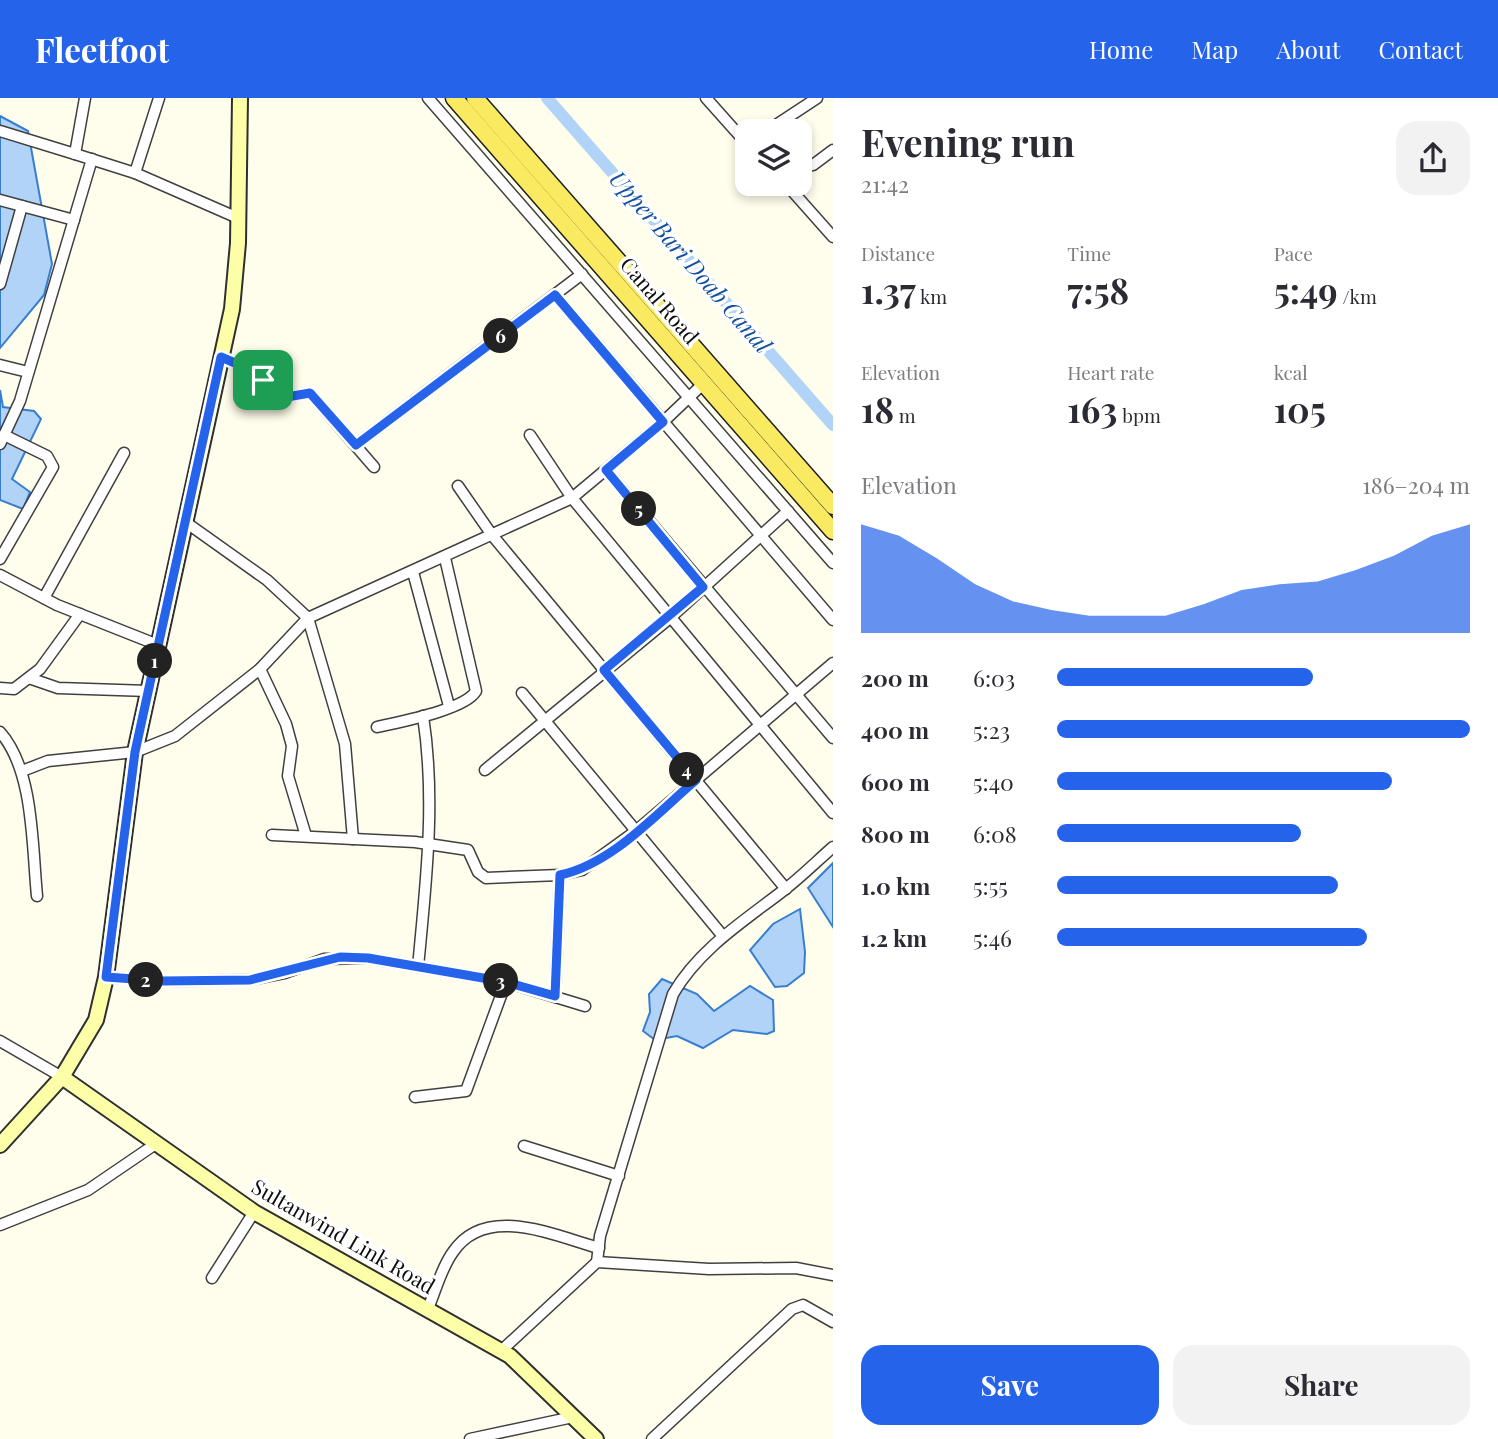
<!DOCTYPE html>
<meta charset="utf-8">
<style>
:root{--surface:#fff;--page:#f2f2f3;--text:#2b2b33;--muted:#7c7c81;--accent:#2563eb}
body{margin:0;font-family:"Playfair Display",serif;background:var(--page);color:var(--text);height:100vh;display:flex;flex-direction:column;font-size:26px;white-space:nowrap}
*{box-sizing:border-box;margin:0}
p{font-size:23px;color:var(--muted)}
.icon{flex:none;width:38px;height:38px;fill:none;stroke:currentColor;stroke-width:2;stroke-linecap:round;stroke-linejoin:round}
.map{position:relative;flex:1;overflow:hidden}
.sheet{display:flex;flex-direction:column;background:var(--surface);width:665px}
.sheet>*{flex:none}
.tools{position:absolute;left:735px;top:21px;display:grid;gap:14px}
.tools a{display:grid;place-items:center;width:77px;height:77px;border-radius:14px;background:var(--surface);box-shadow:0 4px 10px #0003;font-size:35px}
.pin{position:absolute;display:grid;place-items:center;width:60px;height:60px;color:#fff;margin:-30px;border-radius:14px;box-shadow:0 4px 10px #0006}
.km{position:absolute;width:35px;height:35px;margin:-18px;border-radius:50%;background:#222;color:#fff;font-size:19px;line-height:35px;text-align:center}
.round{display:grid;place-items:center;flex:none;width:74px;height:74px;border-radius:21px;background:var(--page)}
.headline{display:flex;align-items:center;justify-content:space-between;height:119px;padding:0 28px}
h1{font-size:38px;font-weight:700;line-height:52px}
.stats{display:grid;grid-template-columns:repeat(3,1fr);gap:10px;height:119px;padding:7px 28px}
.stats div{display:grid;align-content:center}
.stats b{font-size:35px;font-weight:700}
.stats small{font-size:19px;font-weight:400}
.stats p{font-size:19px}
.chart{height:196px;padding:14px 28px}
.chart p{display:flex;justify-content:space-between}
.chart svg{width:100%;height:126px;margin-top:7px;fill:var(--accent);opacity:.7}
.cta{display:flex;gap:14px;margin-top:auto;padding:14px 28px}
.cta a{flex:1;height:80px;border-radius:21px;background:var(--accent);color:#fff;font-size:28px;font-weight:700;line-height:80px;text-align:center}
.cta a+a{background:var(--page);color:var(--text)}
ul{padding:0 28px;list-style:none;font-size:23px}
li{display:grid;grid-template-columns:112px 84px 1fr;align-items:center;height:52px}
li i{height:18px;border-radius:9px;background:var(--accent)}
header{display:flex;align-items:center;gap:42px;box-sizing:border-box;height:98px;padding:0 35px;background:var(--accent);color:#fff}
header strong{font-size:33px}
nav{display:flex;gap:38px;margin-inline-start:auto;font-size:24px}
main{display:flex;flex:1;min-height:0}
.map>svg:first-child{display:block}
</style>
<header>
<strong>Fleetfoot</strong>
<nav><a>Home</a><a>Map</a><a>About</a><a>Contact</a></nav>
</header>
<main>
<div class="map">
<svg width="833" height="1341" viewBox="0 0 833 1341">
<rect width="100%" height="100%" fill="#fffeed"/>
<g fill="#b1d3f7" stroke="#377ecf" stroke-width="2">
<path d="M0,18l28,15 24,133 -8,31 -44,53z"/>
<path d="M0,292l3,17 31,4 7,8 -29,60 18,13 -7,17 -23,-9z"/>
<path d="M833,765v64l-25,-39z"/>
<path d="M800,811l5,43 -1,21 -17,13 -12,1 -25,-37 23,-26z"/>
<path d="M662,881l35,15 17,17 36,-25 23,14 1,31 -7,3 -34,-4 -30,18 -26,-12 -22,4 -12,-9 7,-19 -1,-18z"/>
</g>
<g fill="none" stroke-linecap="round" stroke-linejoin="round">
<path stroke="#b1d3f7" stroke-width="12" d="M547,0l286,327"/>
<defs>
<g id="street">
<path d="M85,0l-10,56 60,19 103,45"/>
<path d="M428,0l405,465"/>
<path d="M706,0l41,46"/>
<path d="M0,33l75,23"/>
<path d="M767,33l50,-33"/>
<path d="M800,70l13,-3 20,-15"/>
<path d="M135,75l24,-75"/>
<path d="M786,86l47,53"/>
<path d="M0,102l74,20"/>
<path d="M0,186l22,-78"/>
<path d="M555,197l278,325"/>
<path d="M221,259l35,15 25,26 29,-5 64,74"/>
<path d="M0,267l28,7"/>
<path d="M530,337l42,63 261,315"/>
<path d="M0,346l20,-43 72,-242"/>
<path d="M356,347l226,-171"/>
<path d="M606,372l227,268"/>
<path d="M458,388l34,49 294,354"/>
<path d="M184,423l83,59 41,38 37,126 8,95"/>
<path d="M0,461l53,-92 -6,-11 -43,-21"/>
<path d="M413,474l36,134"/>
<path d="M0,477l57,30 101,40"/>
<path d="M44,500l80,-145"/>
<path d="M260,571l26,55 6,22 -4,30 18,60"/>
<path d="M29,580l29,10 91,3"/>
<path d="M0,590l14,1 26,-20 40,-55"/>
<path d="M522,595l200,242"/>
<path d="M377,629c21,-5 88,-17 99,-36l-31,-133"/>
<path d="M0,634c34,38 32,114 37,164"/>
<path d="M485,672l185,-152 118,-107"/>
<path d="M22,673l26,-10 87,-9 40,-16 85,-67 48,-51 264,-120 91,-76 41,-39"/>
<path d="M272,737l143,7 53,8 10,22 8,6 74,-3"/>
<path d="M418,869c8,-85 18,-167 5,-251"/>
<path d="M106,879l56,4 88,-1 35,-7 39,-14 44,-1 138,24 79,24"/>
<path d="M555,899l5,-122 22,-5 54,-39 197,-168"/>
<path d="M0,943l62,36"/>
<path d="M415,999l51,-6 40,-109"/>
<path d="M524,1048l95,30"/>
<path d="M0,1127l88,-35 69,-47"/>
<path d="M597,1164l3,-26 73,-242c26,-45 71,-73 111,-104 17,-13 33,-29 49,-43"/>
<path d="M212,1180l42,-66"/>
<path d="M427,1213c8,-18 14,-43 26,-59 33,-49 102,-16 146,-4"/>
<path d="M501,1253l96,-89 112,7 87,-1 37,7"/>
<path d="M470,1341l103,-22"/>
<path d="M652,1341l140,-130 11,-4 30,17"/>
</g>
<g id="secondary">
<path d="M62,979l192,135 256,144 86,83"/>
<path d="M0,1047l62,-68 34,-57 10,-43 29,-225 97,-443 6,-66 2,-145"/>
</g>
<g id="primary">
<path d="M454,0l379,433"/>
<path d="M475,0l358,408"/>
</g>
</defs>
<use href="#street" stroke="#404040" stroke-width="13"/>
<use href="#secondary" stroke="#2f2f2f" stroke-width="18"/>
<use href="#primary" stroke="#1e1e1e" stroke-width="19"/>
<use href="#street" stroke="#fff" stroke-width="10"/>
<use href="#secondary" stroke="#fdffa8" stroke-width="14"/>
<use href="#primary" stroke="#faea62" stroke-width="16"/>
</g>
<g fill="none" stroke-linecap="round" stroke-linejoin="round">
<defs>
<path id="route" d="M555,197l108,127 -57,48 97,117 -99,83 92,110c-40,34 -84,84 -136,95l-5,121 -49,-14 -138,-24 -28,-1 -90,23 -88,1 -56,-4 29,-225 86,-395 35,15 25,26 29,-5 46,52z"/>
</defs>
<use href="#route" stroke="#fff" stroke-width="14"/>
<use href="#route" stroke="#2563eb" stroke-width="9"/>
</g>
<g text-anchor="middle" stroke-width="7" stroke-linejoin="round" paint-order="stroke">
<g font-size="21" fill="#0d0d0d" stroke="#fff">
<text transform="translate(659 203) rotate(49)" y="7">Canal Road</text>
<text transform="translate(343 1139) rotate(30)" y="7">Sultanwind Link Road</text>
</g>
<g font-size="23" font-style="italic" fill="#1550a0" stroke="#fff">
<text transform="translate(690 164) rotate(49)" y="8">Upper Bari Doab Canal</text>
</g>
</g>
</svg>
<div class="tools">
<a><svg class="icon" aria-label="layers" viewBox="0 0 24 24"><path d="M12 4l9 5-9 5-9-5zM3 14l9 5 9-5"/></svg></a>
</div>
<div class="pin" style="left:263px;top:282px;background:#1e9e55"><svg class="icon" aria-label="arrive" viewBox="0 0 24 24"><path d="M6 21V4h12l-3 4 3 4H6"/></svg></div>
<b class="km" style="left:155px;top:563px">1</b>
<b class="km" style="left:146px;top:882px">2</b>
<b class="km" style="left:501px;top:883px">3</b>
<b class="km" style="left:687px;top:672px">4</b>
<b class="km" style="left:639px;top:411px">5</b>
<b class="km" style="left:501px;top:238px">6</b>
</div>
<section class="sheet">
<div class="headline"><div><h1>Evening run</h1><p>21:42</p></div><a class="round"><svg class="icon" aria-label="share" viewBox="0 0 24 24"><path d="M12 15V3M7 8l5-5 5 5M5 13v7h14v-7"/></svg></a></div>
<div class="stats">
<div><p>Distance</p><b>1.37<small> km</small></b></div>
<div><p>Time</p><b>7:58</b></div>
<div><p>Pace</p><b>5:49<small> /km</small></b></div>
</div>
<div class="stats">
<div><p>Elevation</p><b>18<small> m</small></b></div>
<div><p>Heart rate</p><b>163<small> bpm</small></b></div>
<div><p>kcal</p><b>105</b></div>
</div>
<div class="chart"><p><span>Elevation</span>186–204 m</p>
<svg viewBox="0 0 160 44" preserveAspectRatio="none"><path d="M0 44V6L10 10L20 18L30 27L40 33L50 36L60 38L70 38L80 38L90 34L100 29L110 27L120 26L130 22L140 17L150 10L160 6V44z"/></svg>
</div>
<ul>
<li><b>200 m</b>6:03<i style="width:62%"></i></li>
<li><b>400 m</b>5:23<i style="width:100%"></i></li>
<li><b>600 m</b>5:40<i style="width:81%"></i></li>
<li><b>800 m</b>6:08<i style="width:59%"></i></li>
<li><b>1.0 km</b>5:55<i style="width:68%"></i></li>
<li><b>1.2 km</b>5:46<i style="width:75%"></i></li>
</ul>
<div class="cta"><a>Save</a><a>Share</a></div>
</section>
</main>
